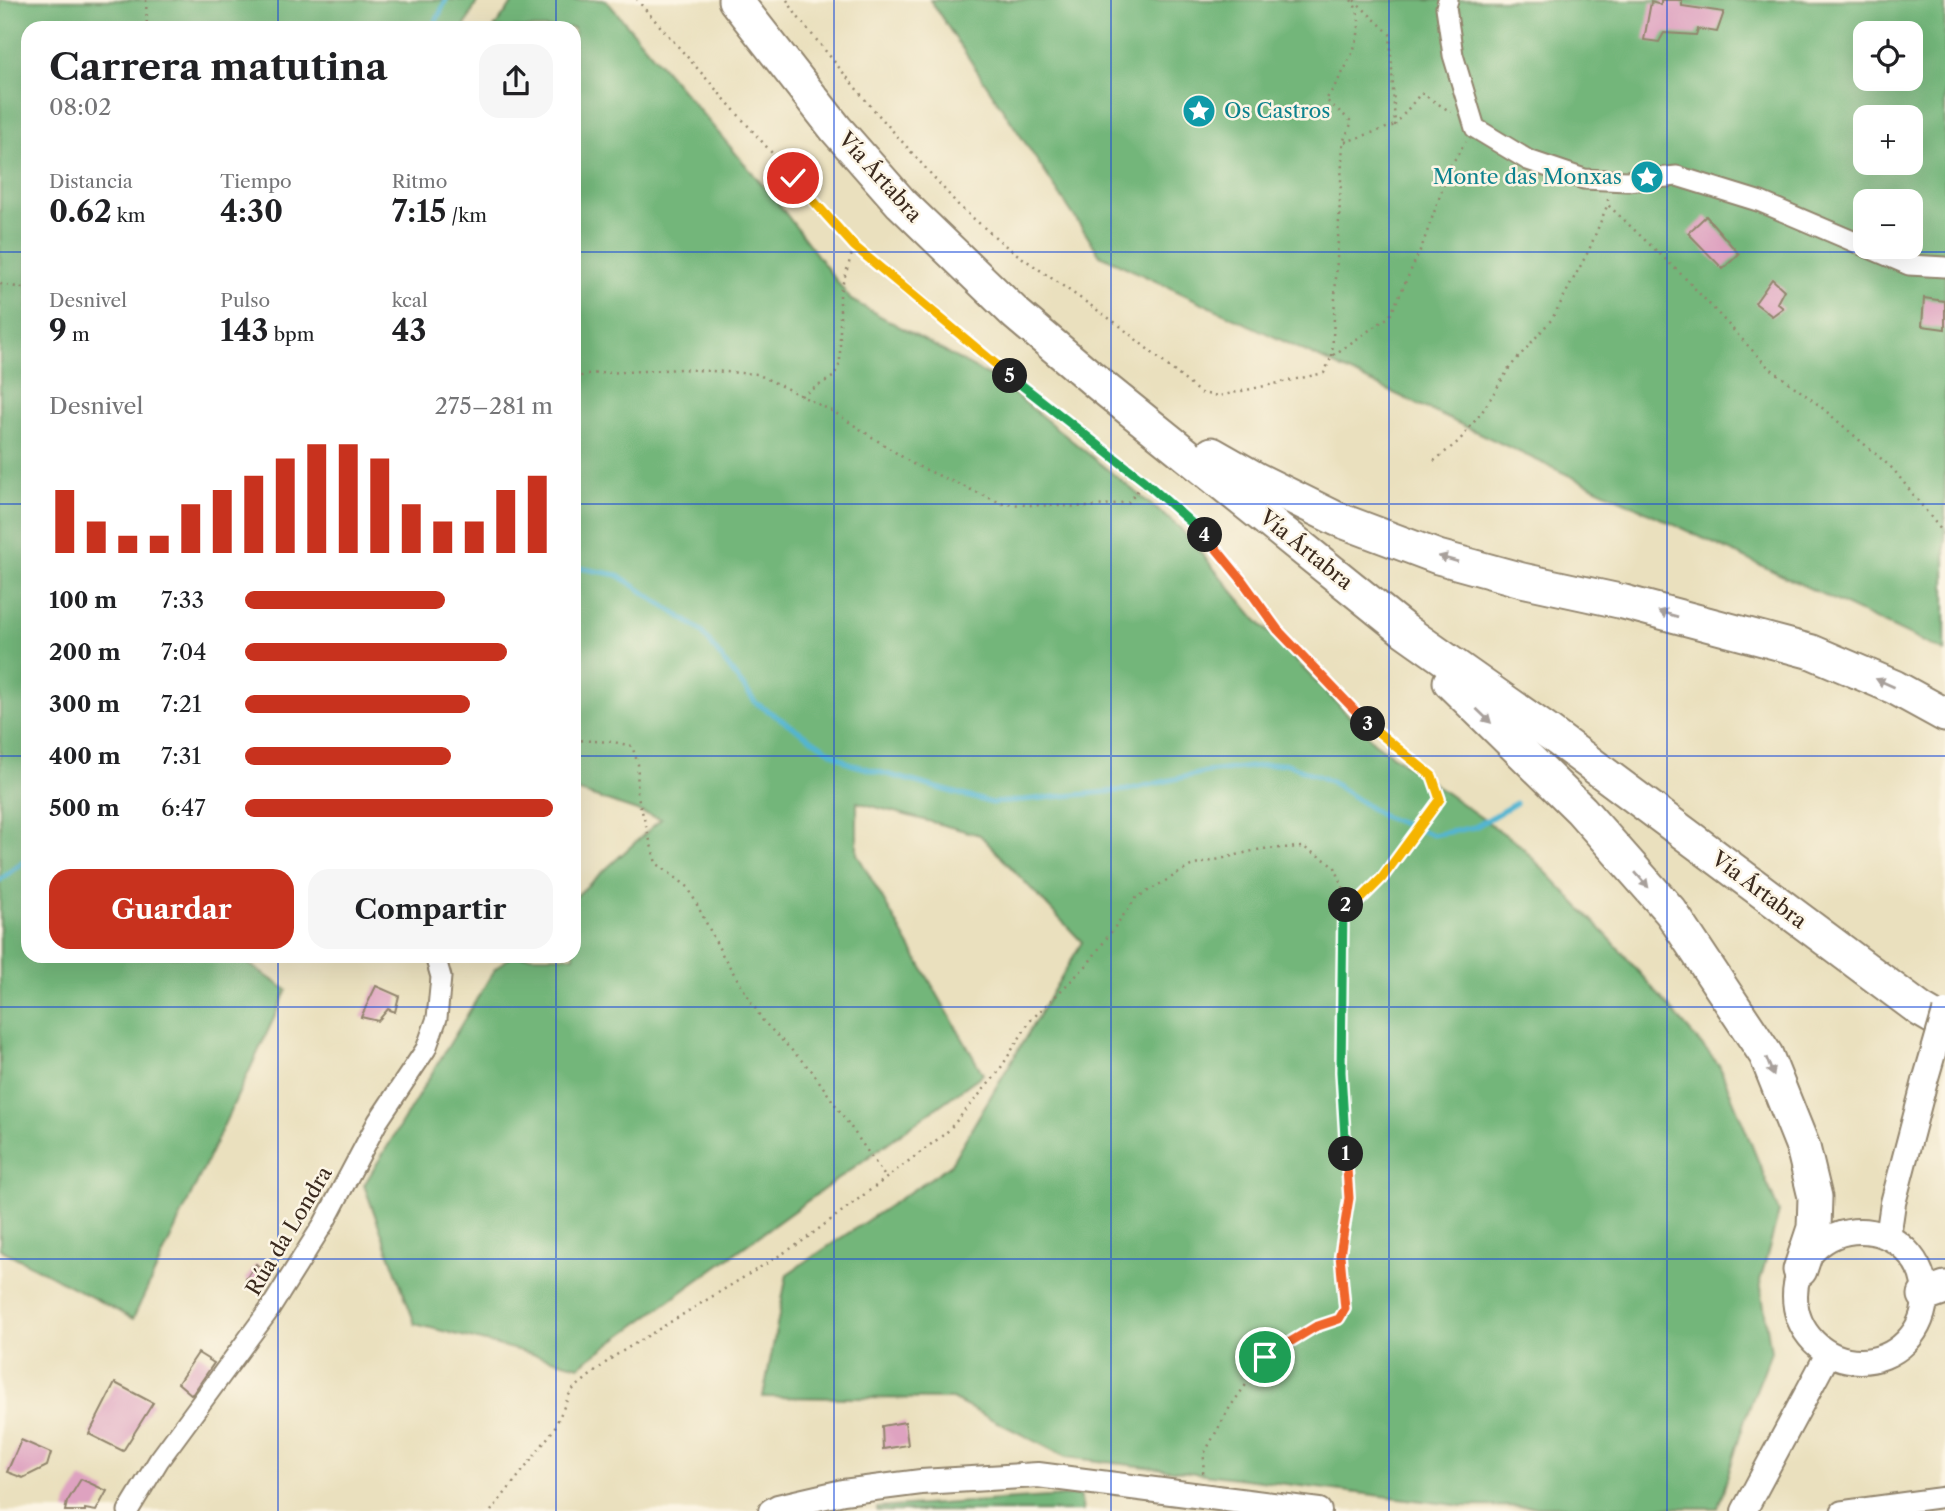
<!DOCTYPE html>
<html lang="es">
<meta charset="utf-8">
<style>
:root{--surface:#fff;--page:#f6f6f6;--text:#202124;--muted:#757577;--accent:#c8321e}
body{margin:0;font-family:"Libre Caslon Text",serif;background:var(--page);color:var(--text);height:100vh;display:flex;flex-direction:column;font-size:26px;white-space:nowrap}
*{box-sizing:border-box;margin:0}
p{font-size:23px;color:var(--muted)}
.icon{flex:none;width:38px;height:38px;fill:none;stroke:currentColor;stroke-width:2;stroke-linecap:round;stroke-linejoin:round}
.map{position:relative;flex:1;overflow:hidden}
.panel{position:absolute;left:21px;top:21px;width:560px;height:942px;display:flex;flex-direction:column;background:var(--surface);border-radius:21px;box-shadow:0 7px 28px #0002}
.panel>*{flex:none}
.controls{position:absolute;left:1853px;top:21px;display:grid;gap:14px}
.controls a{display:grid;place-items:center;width:70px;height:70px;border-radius:14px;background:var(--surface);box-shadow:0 7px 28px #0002;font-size:35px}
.pin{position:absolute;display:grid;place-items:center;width:60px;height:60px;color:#fff;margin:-30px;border:4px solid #fff;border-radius:50%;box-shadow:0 2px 7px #0007}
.km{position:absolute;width:35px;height:35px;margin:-18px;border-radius:50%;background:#222;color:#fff;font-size:19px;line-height:35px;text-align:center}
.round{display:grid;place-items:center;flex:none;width:74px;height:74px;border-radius:21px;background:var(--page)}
.summary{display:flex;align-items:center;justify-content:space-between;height:119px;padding:0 28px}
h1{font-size:38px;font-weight:700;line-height:52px}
.stats{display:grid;grid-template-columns:repeat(3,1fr);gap:10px;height:119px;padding:7px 28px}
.stats div{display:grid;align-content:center}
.stats b{font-size:30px;font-weight:700}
.stats small{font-size:19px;font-weight:400}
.stats p{font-size:19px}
.chart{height:196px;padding:14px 28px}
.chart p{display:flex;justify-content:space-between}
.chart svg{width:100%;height:126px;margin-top:7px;stroke:var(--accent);stroke-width:6}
.button{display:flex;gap:14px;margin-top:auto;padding:14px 28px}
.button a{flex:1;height:80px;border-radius:21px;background:var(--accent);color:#fff;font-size:28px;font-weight:700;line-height:80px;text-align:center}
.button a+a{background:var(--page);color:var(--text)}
ul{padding:0 28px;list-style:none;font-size:23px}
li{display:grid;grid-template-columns:112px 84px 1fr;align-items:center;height:52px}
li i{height:18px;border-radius:9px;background:var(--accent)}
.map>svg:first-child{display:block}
</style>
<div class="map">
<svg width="1945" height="1511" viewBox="0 0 1945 1511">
<rect width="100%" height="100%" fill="#fcf5e5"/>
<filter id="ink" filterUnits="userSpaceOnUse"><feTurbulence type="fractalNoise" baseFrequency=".0143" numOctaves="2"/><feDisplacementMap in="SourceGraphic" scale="14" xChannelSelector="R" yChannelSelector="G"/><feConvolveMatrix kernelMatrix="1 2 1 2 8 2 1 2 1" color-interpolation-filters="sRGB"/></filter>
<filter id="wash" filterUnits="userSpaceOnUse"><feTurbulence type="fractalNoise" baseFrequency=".00686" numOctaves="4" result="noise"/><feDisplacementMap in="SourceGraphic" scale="28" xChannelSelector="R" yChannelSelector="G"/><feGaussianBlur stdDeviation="1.57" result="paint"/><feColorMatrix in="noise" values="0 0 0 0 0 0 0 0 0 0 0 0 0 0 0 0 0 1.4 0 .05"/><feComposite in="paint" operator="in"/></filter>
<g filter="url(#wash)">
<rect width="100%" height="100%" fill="#eae0be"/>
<g fill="#73b67a" stroke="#57704c" stroke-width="2" fill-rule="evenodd">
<path d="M0,0h478l-14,28h-436v928h209l50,34 -154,329 -133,-70z"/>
<path d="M515,0h91l171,202 74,98 147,81 182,147 75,90 119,124 146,103 92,96 107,124 60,147 -19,69 11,71 -25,64 -28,92 -255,-2 -397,-49 -114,-58 -189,-2 24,-123 163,-109 132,-223 -102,-107 -123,-33v52l126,220 -404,292 -164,-42 -51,-139 131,-216 16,-13h63v-58l87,-79 -87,-29v-762h-80z"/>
<path d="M930,0h1015v652l-845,-397zM1866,33h45v46h-45zM1866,117h45v46h-45zM1866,201h45v46h-45z"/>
<path d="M1080,1495l3,16h-206v-3z"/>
</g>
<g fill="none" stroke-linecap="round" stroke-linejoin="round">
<g stroke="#52b5d1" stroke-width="5">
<path d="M433,28l13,-28"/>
<path d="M574,567l44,8 82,55 56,73 94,61 142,39 135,-13 79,-18 79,-9 45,18 52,35 51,19 42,-8 41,-24"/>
<path d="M0,880l28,-22"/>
</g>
</g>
<g id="blocks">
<g fill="#dea2c0">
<path d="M1661,0h21v6l42,6 -7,20 -19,-3 -2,6 -32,-2 -5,9 -15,-2 7,-38 10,3z"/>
<path d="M1706,216l33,38 -16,15 -35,-36z"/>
<path d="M1772,279l12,11 -7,13 6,5 -11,8 -17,-13z"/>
<path d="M1924,298l21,3v28l-23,-3z"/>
<path d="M376,986l23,10 -4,16 -7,-3 -10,12 -17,-4z"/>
<path d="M256,1264l16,14 -11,13 -15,-12z"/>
<path d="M198,1353l16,10 -22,32 -14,-12z"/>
<path d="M115,1383l38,20 -30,48 -34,-17z"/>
<path d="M905,1422l3,23 -25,4 -1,-23z"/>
<path d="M21,1440l30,13 -4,13 -24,12 -16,-6z"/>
<path d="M81,1479l26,12 -11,20 -11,-2v2h-20l2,-9z"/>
</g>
</g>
</g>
<g filter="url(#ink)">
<use href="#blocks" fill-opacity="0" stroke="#92856e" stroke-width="2"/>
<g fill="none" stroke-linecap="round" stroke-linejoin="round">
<defs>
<g id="minor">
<path d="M1448,0l-2,7 7,48 22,73 53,32 56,19 43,2 50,-5 84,26 148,63 36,2"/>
<path d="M128,1511l31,-51 111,-151 54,-86 54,-102 48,-72 11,-31 4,-41 -6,-21"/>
<path d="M1841,1511l104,-14"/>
</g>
<g id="tertiary">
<circle cx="1860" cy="1296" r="65"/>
<path d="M1888,1237l5,-34 32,-122"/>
<path d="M771,1511l7,-4 65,-15 78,-10 117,-7 281,36"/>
<path d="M1744,1511l84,-157"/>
</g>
<g id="trunk">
<path d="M735,0l101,129 65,74 115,111 84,71 304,245 143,101 374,279 24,14"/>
<path d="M1212,454l44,25 81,40 101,38 84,23 102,22 188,50 82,35 51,28"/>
<path d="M1450,682l131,128 90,102 95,143 37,92 12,50 -1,31 -14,42"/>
<path d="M1925,1295l20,-7"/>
</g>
</defs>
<use href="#minor" stroke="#92856e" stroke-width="23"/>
<use href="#tertiary" stroke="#92856e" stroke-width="28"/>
<use href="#trunk" stroke="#92856e" stroke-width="37"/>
<g stroke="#92856e" stroke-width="2.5" stroke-dasharray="2 5" stroke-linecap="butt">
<path d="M146,0l1,28"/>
<path d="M787,0l10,16 71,87 92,104 47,40 113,79 80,67 19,3 105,-23 8,-17 58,-40 32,-70 29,-81 15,-23"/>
<path d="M1354,0l36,34 5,91 26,-32 30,19"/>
<path d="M1345,142l50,-17"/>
<path d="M1608,199v6l76,72 82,88 54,41 73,63 52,66"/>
<path d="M0,284l28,5"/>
<path d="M1332,356l11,-214 9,-20 -26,-22c16,-26 48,-72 25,-100"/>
<path d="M574,379l12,-5 95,-5 76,5 77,38 79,52 90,40 86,3 40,-5 15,-20 -160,-126 -130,-110 -217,-246"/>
<path d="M801,396l32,-19 7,-13v-72l14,-45"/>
<path d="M1434,461l25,-20 23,-29 28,-45 42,-48 37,-69 18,-44"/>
<path d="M1144,482l67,58 67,90 81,87 73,59 8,23 -57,79 -26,25 -14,3"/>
<path d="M574,740l40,2 18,4 6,18 -1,29 19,70 32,24 34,67 41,67 49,50 74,107"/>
<path d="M491,1511l38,-48 25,-34 17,-38 42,-34 187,-114 146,-110 51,-59 33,-53 57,-56 49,-67 55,-32 70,-17 42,-2 31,18 9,22 -2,185 8,126 -8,58 4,53 -5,10 -25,8 -50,31 -35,49 -26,47 -1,21"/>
</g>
<use href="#minor" stroke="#fff" stroke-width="19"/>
<use href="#tertiary" stroke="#fff" stroke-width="24"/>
<use href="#trunk" stroke="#fff" stroke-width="33"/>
<defs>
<path id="tertiary-bridge" d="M1925,1081l20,-69"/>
</defs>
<use href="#tertiary-bridge" stroke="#92856e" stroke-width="28" stroke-linecap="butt"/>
<use href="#tertiary-bridge" stroke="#fff" stroke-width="24"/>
</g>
<defs><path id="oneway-solid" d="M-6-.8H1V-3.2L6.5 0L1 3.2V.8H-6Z" transform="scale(1.75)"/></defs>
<g fill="#a79f9a">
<use href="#oneway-solid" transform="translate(1448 559) rotate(-164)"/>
<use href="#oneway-solid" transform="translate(1668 614) rotate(-164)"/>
<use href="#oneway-solid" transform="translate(1885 683) rotate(-156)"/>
<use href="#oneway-solid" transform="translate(1484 716) rotate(44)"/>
<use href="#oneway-solid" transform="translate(1642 880) rotate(49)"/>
<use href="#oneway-solid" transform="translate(1770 1067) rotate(68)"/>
</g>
</g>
<g fill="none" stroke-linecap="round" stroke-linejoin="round" filter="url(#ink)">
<defs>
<path id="split-1" d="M1265,1357l50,-30 24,-8 6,-10 -5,-54 9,-57 -3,-44"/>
<path id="split-2" d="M1346,905l-3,1 -2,166 5,82"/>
<path id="split-3" d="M1346,905l11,-2 25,-25 58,-79 -8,-23 -64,-52"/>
<path id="split-4" d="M1205,535l36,44 37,51 90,94"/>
<path id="split-5" d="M1010,376l134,105 61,54"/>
<path id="split-6" d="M793,178l61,68 156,130"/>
</defs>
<use href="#split-1" stroke="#fff" stroke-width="14"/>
<use href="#split-2" stroke="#fff" stroke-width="14"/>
<use href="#split-3" stroke="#fff" stroke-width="14"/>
<use href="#split-4" stroke="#fff" stroke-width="14"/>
<use href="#split-5" stroke="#fff" stroke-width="14"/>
<use href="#split-6" stroke="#fff" stroke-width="14"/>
<use href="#split-1" stroke="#f0652b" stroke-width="9"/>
<use href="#split-2" stroke="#22a559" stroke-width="9"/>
<use href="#split-3" stroke="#f5b400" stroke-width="9"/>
<use href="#split-4" stroke="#f0652b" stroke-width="9"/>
<use href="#split-5" stroke="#22a559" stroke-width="9"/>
<use href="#split-6" stroke="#f5b400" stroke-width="9"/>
</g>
<path fill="none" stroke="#1d4ed8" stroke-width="2" stroke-opacity="0.55" d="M278,0v28M556,0v28M834,0v1511M1111,0v1511M1389,0v1511M1667,0v1511M0,252h28M574,252h1371M0,504h28M574,504h1371M0,756h28M574,756h1371M278,956v555M556,956v555M0,1007h1945M0,1259h1945"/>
<defs>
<symbol id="sight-disc" viewBox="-11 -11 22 22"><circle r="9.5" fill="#0f9aa8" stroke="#fcf5e5"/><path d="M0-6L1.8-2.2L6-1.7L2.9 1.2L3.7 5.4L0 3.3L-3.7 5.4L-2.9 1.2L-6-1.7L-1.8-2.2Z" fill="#fff"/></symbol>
</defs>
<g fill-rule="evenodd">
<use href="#sight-disc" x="1180" y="92" width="38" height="38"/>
<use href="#sight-disc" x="1628" y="158" width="38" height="38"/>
</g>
<g text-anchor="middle" stroke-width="5" stroke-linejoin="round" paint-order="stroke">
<g font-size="21" fill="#0d838f" stroke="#fcf5e5" text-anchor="start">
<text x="1224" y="118">Os Castros</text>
<text x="1622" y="184" text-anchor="end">Monte das Monxas</text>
</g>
<g font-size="21" fill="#3b2a1e" stroke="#fcf5e5">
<text transform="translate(880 177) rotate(48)" y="7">Vía Ártabra</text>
<text transform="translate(1306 550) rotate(39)" y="7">Vía Ártabra</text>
<text transform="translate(1759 890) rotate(37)" y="7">Vía Ártabra</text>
<text transform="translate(289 1231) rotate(-59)" y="7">Rúa da Londra</text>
</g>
</g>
</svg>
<div class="controls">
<a><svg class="icon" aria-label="locate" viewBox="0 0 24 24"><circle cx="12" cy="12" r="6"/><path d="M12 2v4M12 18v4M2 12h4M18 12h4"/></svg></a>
<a>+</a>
<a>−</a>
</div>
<div class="pin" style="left:1265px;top:1357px;background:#1e9e55"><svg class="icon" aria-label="arrive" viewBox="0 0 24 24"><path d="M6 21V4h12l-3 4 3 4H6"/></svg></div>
<div class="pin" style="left:793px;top:178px;background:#d93025"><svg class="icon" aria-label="check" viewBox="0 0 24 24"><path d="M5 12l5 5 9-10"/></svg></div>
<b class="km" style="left:1346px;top:1154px">1</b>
<b class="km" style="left:1346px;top:905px">2</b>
<b class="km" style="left:1368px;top:724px">3</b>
<b class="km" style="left:1205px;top:535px">4</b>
<b class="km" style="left:1010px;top:376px">5</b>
<section class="panel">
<div class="summary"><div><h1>Carrera matutina</h1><p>08:02</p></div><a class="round"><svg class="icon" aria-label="share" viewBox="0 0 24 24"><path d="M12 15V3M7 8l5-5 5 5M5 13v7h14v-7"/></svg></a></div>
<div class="stats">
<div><p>Distancia</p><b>0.62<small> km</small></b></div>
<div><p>Tiempo</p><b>4:30</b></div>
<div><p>Ritmo</p><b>7:15<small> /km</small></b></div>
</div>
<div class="stats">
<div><p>Desnivel</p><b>9<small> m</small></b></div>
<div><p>Pulso</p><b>143<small> bpm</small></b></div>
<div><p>kcal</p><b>43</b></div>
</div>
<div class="chart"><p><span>Desnivel</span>275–281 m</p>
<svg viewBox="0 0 160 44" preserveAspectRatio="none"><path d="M5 44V22M15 44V33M25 44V38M35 44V38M45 44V27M55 44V22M65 44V17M75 44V11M85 44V6M95 44V6M105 44V11M115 44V27M125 44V33M135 44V33M145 44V22M155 44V17"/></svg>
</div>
<ul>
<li><b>100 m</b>7:33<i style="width:65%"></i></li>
<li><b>200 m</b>7:04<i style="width:85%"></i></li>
<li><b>300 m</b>7:21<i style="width:73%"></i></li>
<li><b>400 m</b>7:31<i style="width:67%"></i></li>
<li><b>500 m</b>6:47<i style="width:100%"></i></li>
</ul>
<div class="button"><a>Guardar</a><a>Compartir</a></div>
</section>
</div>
